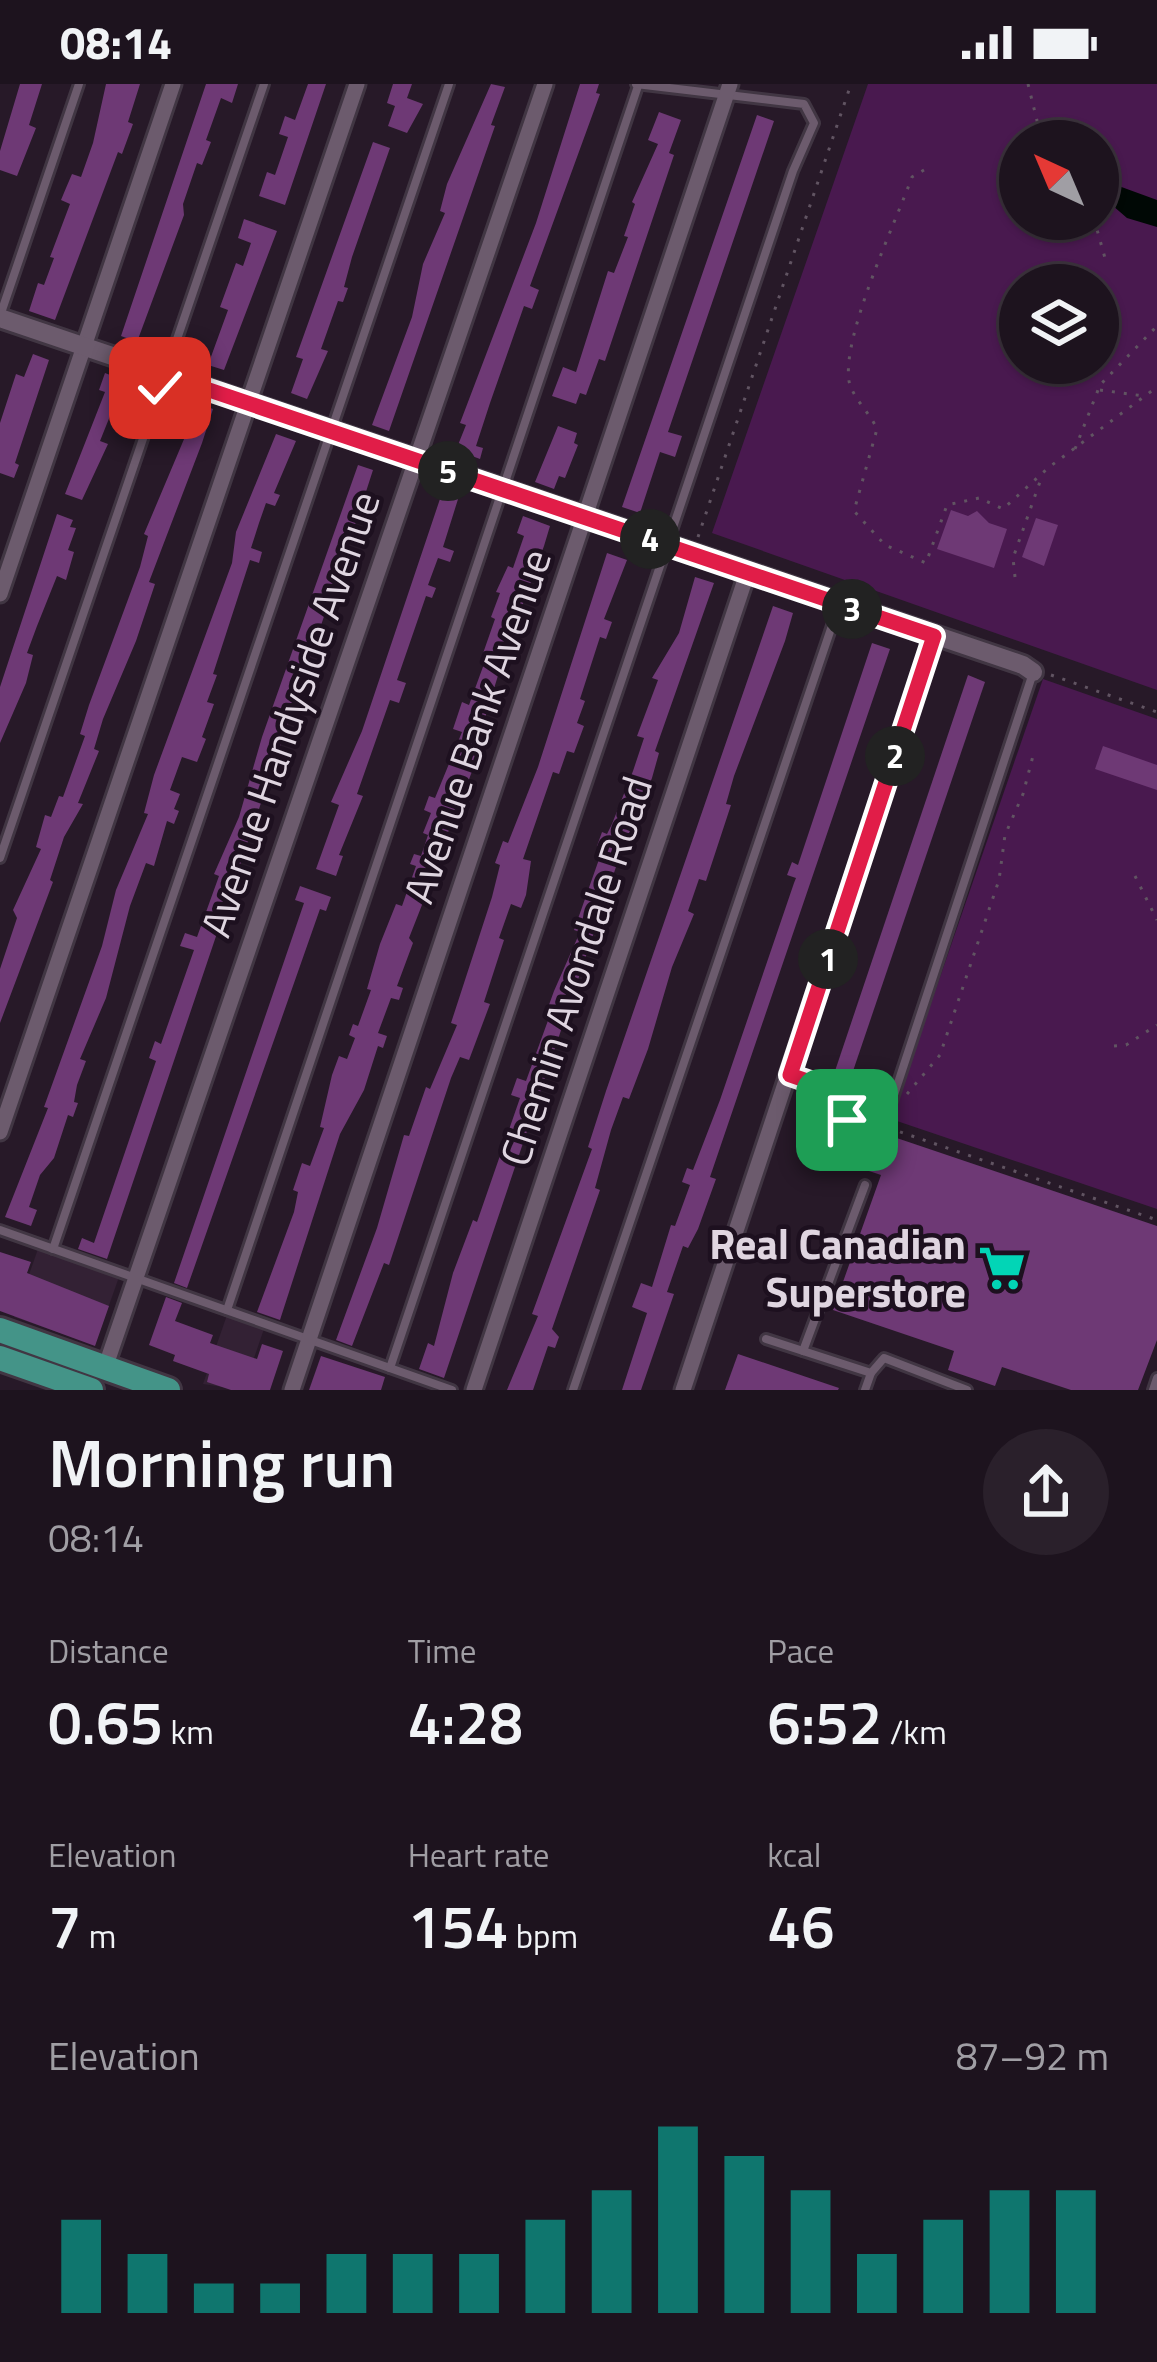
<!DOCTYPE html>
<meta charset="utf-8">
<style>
:root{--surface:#1d131e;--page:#2a202b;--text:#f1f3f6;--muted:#a09ea4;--line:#3b323c;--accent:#0f766e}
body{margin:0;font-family:"Titillium Web",sans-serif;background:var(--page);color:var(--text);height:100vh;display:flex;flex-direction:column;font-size:45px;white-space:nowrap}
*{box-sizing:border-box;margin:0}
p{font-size:39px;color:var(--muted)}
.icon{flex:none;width:66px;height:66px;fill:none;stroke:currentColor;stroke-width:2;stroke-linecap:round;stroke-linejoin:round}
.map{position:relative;height:1306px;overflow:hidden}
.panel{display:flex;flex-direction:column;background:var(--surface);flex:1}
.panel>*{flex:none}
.needle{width:78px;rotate:316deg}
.buttons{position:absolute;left:999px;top:36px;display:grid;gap:24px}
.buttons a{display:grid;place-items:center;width:120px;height:120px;border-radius:50%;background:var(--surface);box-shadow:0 3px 9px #0004,0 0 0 3px var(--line);font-size:60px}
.pin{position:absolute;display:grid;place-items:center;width:102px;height:102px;color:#fff;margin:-51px;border-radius:24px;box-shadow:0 6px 18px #0006}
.km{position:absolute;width:60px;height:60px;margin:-30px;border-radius:50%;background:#222;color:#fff;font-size:33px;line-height:60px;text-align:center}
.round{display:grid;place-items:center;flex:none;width:126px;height:126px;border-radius:63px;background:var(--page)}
.headline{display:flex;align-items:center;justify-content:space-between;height:204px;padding:0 48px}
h1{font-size:66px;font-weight:600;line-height:90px}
.stats{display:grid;grid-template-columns:repeat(3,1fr);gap:18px;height:204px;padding:12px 48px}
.stats div{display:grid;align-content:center}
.stats b{font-size:60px;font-weight:600}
.stats small{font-size:33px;font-weight:400}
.stats p{font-size:33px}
.chart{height:336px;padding:24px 48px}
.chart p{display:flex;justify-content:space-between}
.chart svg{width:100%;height:216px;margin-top:12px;stroke:var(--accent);stroke-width:6}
.status{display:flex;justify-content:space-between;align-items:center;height:84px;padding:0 60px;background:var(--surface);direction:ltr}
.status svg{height:33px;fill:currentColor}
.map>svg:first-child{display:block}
</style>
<div class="status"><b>08:14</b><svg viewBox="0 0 49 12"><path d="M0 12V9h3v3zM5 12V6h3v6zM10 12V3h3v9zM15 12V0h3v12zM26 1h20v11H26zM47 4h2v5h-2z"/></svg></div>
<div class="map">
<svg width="1157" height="1306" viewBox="0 0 1157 1306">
<rect width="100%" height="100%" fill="#271928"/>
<g fill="#332134">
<path d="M38,1165l81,28 -24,68 -81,-28z"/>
<path d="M227,1231l37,14 -21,61 -40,-6z"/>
</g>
<g fill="#49194f" fill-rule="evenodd">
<path d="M868,0h289v606l-445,-157zM1020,57h78v78h-78zM1020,201h78v78h-78z"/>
<path d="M1043,595l114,40v490l-266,-90z"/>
</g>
<path fill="#000805" d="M1098,81l18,20 41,15v27l-30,-9 -29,-25z"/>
<g fill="#6e3975">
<path d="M20,0h22l-13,41 7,3 -19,48 -17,-6v-19z"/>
<path d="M106,0h34l-12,38 5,2 -11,30 -4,-2 -63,168 -26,-9 9,-28 6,2 10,-27 -4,-1 20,-53 -9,-4 5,-12 6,-14 9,3 12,-34z"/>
<path d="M206,0h32l-6,19 -11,-5 -15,42 5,2 -9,23 -5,-2 -14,41 1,11 -47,127 -16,-6z"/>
<path d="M308,0h18l-41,121 -26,-9 8,-24 8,3 13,-38 -9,-3 6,-18 10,4z"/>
<path d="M393,0h19l-5,14 16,6 -16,29 -19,-7 7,-20 -8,-3z"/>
<path d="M491,0l14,3 -14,38 4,1 -106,305 -17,-6 40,-108 11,-53 22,-51 -5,-2 7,-27z"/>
<path d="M580,0h19l-3,9 4,1 -70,192 9,4 -7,19 -8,-3 -34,97 -14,43 7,2 -3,11 -24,-9 10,-25 -6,-2 76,-200z"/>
<path d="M659,28l22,8 -12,33 5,2 -69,206 -6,-2 -13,36 -6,-2 -4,11 -24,-8 11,-29 13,5 32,-101 6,2 14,-36 -4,-1 11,-32 -3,-2 26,-58 -10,-4z"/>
<path d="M757,31l17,6 -106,311 14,4 -7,21 -15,-5 -20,61 -18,-6z"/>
<path d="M373,58l17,6 -38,109 -8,30 4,1 -5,14 -5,-1 -17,48 7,2 -21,48 -16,-6 12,-34 -7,-2z"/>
<path d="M244,135l33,12 -53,139 -16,-5 20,-55 -8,-3 16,-44 7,3 8,-23 -13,-5z"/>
<path d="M33,270l16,6 -34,103 4,2 -5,13 -14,-5v-50l16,-49 8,3z"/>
<path d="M105,289l18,7 -7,19 10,4v7l-4,10 -12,-4 -10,25 8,3 -26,56 -17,-6 40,-102 -6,-2z"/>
<path d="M186,315l27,10 -11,34 -53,139 6,2 -19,57 -33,78 -9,30 5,2 -21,52 5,1 -19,33 -14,43 3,2 -53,141v-54l17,-51 -4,-8 28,-61 -5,-2 9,-32 6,2 8,-21 4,1 22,-61 -5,-2 9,-29 51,-138 8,-31 -4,-2 43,-102 -12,-4z"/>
<path d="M558,342l19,7 -3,10 4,2 -13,33 -6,-2 -5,13 -19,-7z"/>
<path d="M276,350l20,7 -22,52 6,2 -5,11 -9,-3 -7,20 -8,25 11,4 -3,11 -9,-3 -37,114 4,1 -10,27 7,2 -12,33 4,2 -9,23 -15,-5 -12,33 10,4 -6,15 5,2 -5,13 -7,-3 -13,45 -8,-3 -16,43 -24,92 -26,61 6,2 -9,24 -3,17 4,1 -5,14 -5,-2 -14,43 -14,17 -11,32 8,3 -6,16 -26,-9 43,-109 -4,-1 58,-161 14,-56 32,-76 -4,-1 10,-38 78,-212 4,-31z"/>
<path d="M358,381l15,5 -10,31 -256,758 -29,-10 4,-11 12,5 62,-182 -7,-3 6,-17 6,3 33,-94 -14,-4 5,-13 12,4 22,-61 -5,-2 25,-57 23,-80z"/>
<path d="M443,406l16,6 -16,51 11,4 -4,11 -12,-4 -10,27 8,3 -4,10 -6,-2 -29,84 9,3 -7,20 -9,-3 -33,94 6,2 -24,59 4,1 -7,20 -20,-7 23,-64 -8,-3 31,-71z"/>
<path d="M951,426l17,6 9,-5 12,12 18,6 -13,39 -57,-19z"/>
<path d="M57,430l16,6 -3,7 6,1 -8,22 6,2 -8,28 -9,-4 -20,50 -10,27 6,2 -7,28 -26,60v-56z"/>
<path d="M523,432l27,10 -6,20 -40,110 -27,88 5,1 -14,37 -5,-2 -21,74 -33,84 4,5 -16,43 6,2 -4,12 -8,-2 -13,35 9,3 -4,12 -5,-2 -14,44 -24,44 -60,186 -23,-8 37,-100 4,-20 -5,-2 9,-27 8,3 14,-38 -4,-1 12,-52 7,-19 8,3 8,-21 -6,-3 4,-11 5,2 13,-36 -4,-1 13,-45 16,-40 6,2 14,-40 -6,-2 4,-10 7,2 7,-21 -5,-2 8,-20 -7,-3 5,-14 6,2 27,-66 -9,-3 9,-27 7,3 15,-41 -4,-2 15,-43 -4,-2 9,-24 -4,-1 12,-26 5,2 11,-32 -7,-3z"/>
<path d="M1036,434l22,7 -14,41 -22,-9z"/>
<path d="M607,469l20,7 -23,59 8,3 -6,17 -6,-2 -20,62 5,2 -8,22 7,3 -10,27 -7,-2 -8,23 -6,-2 -30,87 8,2 -5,34 -5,13 -10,-4 -12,34 5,2 -20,62 6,2 -21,56 -9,-3 -9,21 -62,187 -5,-2 -32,83 -16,-6 41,-112 27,-93 5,1 17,-49 4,2 27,-64 -6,-2 41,-126 8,-32 -5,-2 8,-22 5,2 30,-76z"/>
<path d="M695,493l19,6 -59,168 4,2 -7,25 -33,80 -175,520 -25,-9 9,-26 6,3 19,-73 20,-53 4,2 43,-124 -9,-3 6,-17 9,3 24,-66 -4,-2 8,-22 26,-59 -6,-2 29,-82 -6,-2 5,-14 5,2 5,-10 21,-53 11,-33 -7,-2 21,-56 -6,-2 27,-45z"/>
<path d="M773,522l20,7 -8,28 -51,135 -8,28 5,1 -25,76 -7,-2 -11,32 6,3 -22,53 -24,82 -19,50 -6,-2 -12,33 -16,58 5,2 -48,139 7,8 -4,11 -7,-2 -15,44h-26l31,-74 -6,-2 60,-165 -4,-2 18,-56z"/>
<path d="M872,559l18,6 -180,528 6,2 -18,50 -10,19 -5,-2 -16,46 7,2 -33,96h-19l25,-77 -15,-6 9,-24 11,4 19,-62 4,1 15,-41 -8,-3 5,-14 6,2 27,-70 74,-217 2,-5 -9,-3 5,-13 6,3z"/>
<path d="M968,591l17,7 -134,395 -16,-6z"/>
<path d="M1103,662l54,19v25l-62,-21z"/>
<path d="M300,802l31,11 -5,14 -6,-2 -133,379 -13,-5 130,-380 -9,-3z"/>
<path d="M873,1046l284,96v114l-19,50h-67l-69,-23 -7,19 -47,-16 6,-19 -121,-41 48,-135 -21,-7z"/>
<path d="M0,1168l31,10 -4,11 82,33 -14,40 -95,-35z"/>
<path d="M166,1213l16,6 -7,18 38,14 -3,8 47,16 5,-15 21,7 -13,39h-39l-24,-8 2,-8 -36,-13 2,-6 -26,-10z"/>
<path d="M738,1270l101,34 -1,2h-113z"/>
<path d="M321,1272l64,21 -4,13h-72z"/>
</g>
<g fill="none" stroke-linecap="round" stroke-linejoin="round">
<defs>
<g id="service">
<path d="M0,232l79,-232"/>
<path d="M0,774l264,-774"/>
<path d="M790,991l92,31 10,-5 141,-428"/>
<path d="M0,1146l452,160"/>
<path d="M53,1165l396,-1165"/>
<path d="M227,1226l411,-1224"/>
<path d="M766,1255l105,34 13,-15 83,32"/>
<path d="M803,1267l62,-166"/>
<path d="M390,1284l403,-1197 21,-48 -10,-19 -168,-20"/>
<path d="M573,1306l266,-785"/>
<path d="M865,1306l6,-17"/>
<path d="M1153,1306l4,-12"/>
</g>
<g id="minor">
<path d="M0,510l173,-510"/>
<path d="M0,1048l357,-1048"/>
<path d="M105,1284l440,-1284"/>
<path d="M292,1306l438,-1306"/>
<path d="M474,1306l273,-816"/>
<path d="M683,1306l251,-754"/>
</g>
<path id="tertiary" d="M0,234l1023,347 10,7"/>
<g id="trunk">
<path d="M0,1246l168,60"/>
<path d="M0,1274l91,32"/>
</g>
</defs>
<use href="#service" stroke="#413643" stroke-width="14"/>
<use href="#minor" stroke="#413643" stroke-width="21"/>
<use href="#tertiary" stroke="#413643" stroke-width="24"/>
<use href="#trunk" stroke="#413643" stroke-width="30"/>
<g stroke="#615462" stroke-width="3" stroke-dasharray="3 9" stroke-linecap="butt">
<path d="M1028,0l14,57"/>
<path d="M924,86l-12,7c-17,47 -70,158 -63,204 3,16 21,32 28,48l-23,82 31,34 41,18 21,-58 32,-7 24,11 45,-41 109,-81"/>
<path d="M1094,135l11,39"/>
<path d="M1100,306l44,6"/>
<path d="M1075,365l25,-64 57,-59"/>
<path d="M698,453l153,-453"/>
<path d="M1015,493l-2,-19 29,-82"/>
<path d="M1051,591l106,37"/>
<path d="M1135,792l22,44"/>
<path d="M1114,962l12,-1 31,-20"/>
<path d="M907,1010l33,-39 59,-175 6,-45 18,-41 11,-42"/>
<path d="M883,1036v6l274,94"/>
<path d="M829,1065l11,-31 7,2 4,-12"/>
</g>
<use href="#service" stroke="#6c5b6d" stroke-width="8"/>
<use href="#minor" stroke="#6c5b6d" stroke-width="15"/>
<use href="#tertiary" stroke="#6c5b6d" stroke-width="18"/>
<use href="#trunk" stroke="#449488" stroke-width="24"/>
</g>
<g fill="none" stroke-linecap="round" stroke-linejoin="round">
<defs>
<path id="route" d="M160,304l5,-13 769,261 -144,439 64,22 -7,23"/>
</defs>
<use href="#route" stroke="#fff" stroke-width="24"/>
<use href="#route" stroke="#e11d48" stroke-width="15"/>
</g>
<defs>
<symbol id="supermarket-bare" viewBox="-9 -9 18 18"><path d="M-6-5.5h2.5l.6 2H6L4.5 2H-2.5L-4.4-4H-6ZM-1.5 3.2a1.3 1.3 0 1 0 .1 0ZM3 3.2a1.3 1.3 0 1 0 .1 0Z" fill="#02d5b6" stroke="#1d101f" stroke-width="2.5" paint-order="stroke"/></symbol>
</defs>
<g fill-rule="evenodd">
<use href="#supermarket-bare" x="969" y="1151" width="66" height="66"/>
</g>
<g text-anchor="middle" stroke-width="9" stroke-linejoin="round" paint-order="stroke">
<g font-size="42" fill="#dfd5e0" stroke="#1d101f">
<text transform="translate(290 630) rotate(-71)" y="15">Avenue Handyside Avenue</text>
<text transform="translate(477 642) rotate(-71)" y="15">Avenue Bank Avenue</text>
<text transform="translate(576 887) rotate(-72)" y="15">Chemin Avondale Road</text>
</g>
<g font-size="42" font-weight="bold" fill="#dfd5e0" stroke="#1d101f" text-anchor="end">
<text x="966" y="1175">Real Canadian<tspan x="966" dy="48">Superstore</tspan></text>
</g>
</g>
</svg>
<div class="buttons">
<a><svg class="needle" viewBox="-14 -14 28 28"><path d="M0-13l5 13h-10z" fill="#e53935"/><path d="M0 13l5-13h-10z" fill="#a09ea4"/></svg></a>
<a><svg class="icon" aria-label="layers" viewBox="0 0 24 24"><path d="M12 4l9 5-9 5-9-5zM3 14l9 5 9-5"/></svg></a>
</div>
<div class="pin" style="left:847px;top:1036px;background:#1e9e55"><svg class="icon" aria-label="arrive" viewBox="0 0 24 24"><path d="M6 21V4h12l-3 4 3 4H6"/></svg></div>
<div class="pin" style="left:160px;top:304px;background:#d93025"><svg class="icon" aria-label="check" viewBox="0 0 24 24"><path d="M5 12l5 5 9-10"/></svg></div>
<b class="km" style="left:828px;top:875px">1</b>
<b class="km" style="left:895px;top:672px">2</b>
<b class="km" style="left:852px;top:525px">3</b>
<b class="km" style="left:650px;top:455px">4</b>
<b class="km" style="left:448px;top:387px">5</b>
</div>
<section class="panel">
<div class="headline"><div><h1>Morning run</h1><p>08:14</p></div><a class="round"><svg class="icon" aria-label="share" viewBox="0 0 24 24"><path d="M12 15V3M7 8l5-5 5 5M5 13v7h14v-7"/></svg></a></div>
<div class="stats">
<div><p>Distance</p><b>0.65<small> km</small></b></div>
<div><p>Time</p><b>4:28</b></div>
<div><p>Pace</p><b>6:52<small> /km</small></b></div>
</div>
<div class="stats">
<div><p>Elevation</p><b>7<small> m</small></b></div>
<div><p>Heart rate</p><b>154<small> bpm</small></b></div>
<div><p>kcal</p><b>46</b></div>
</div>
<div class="chart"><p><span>Elevation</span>87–92 m</p>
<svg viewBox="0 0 160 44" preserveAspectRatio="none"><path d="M5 44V25M15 44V32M25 44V38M35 44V38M45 44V32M55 44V32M65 44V32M75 44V25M85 44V19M95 44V6M105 44V12M115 44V19M125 44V32M135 44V25M145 44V19M155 44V19"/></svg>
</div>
</section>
